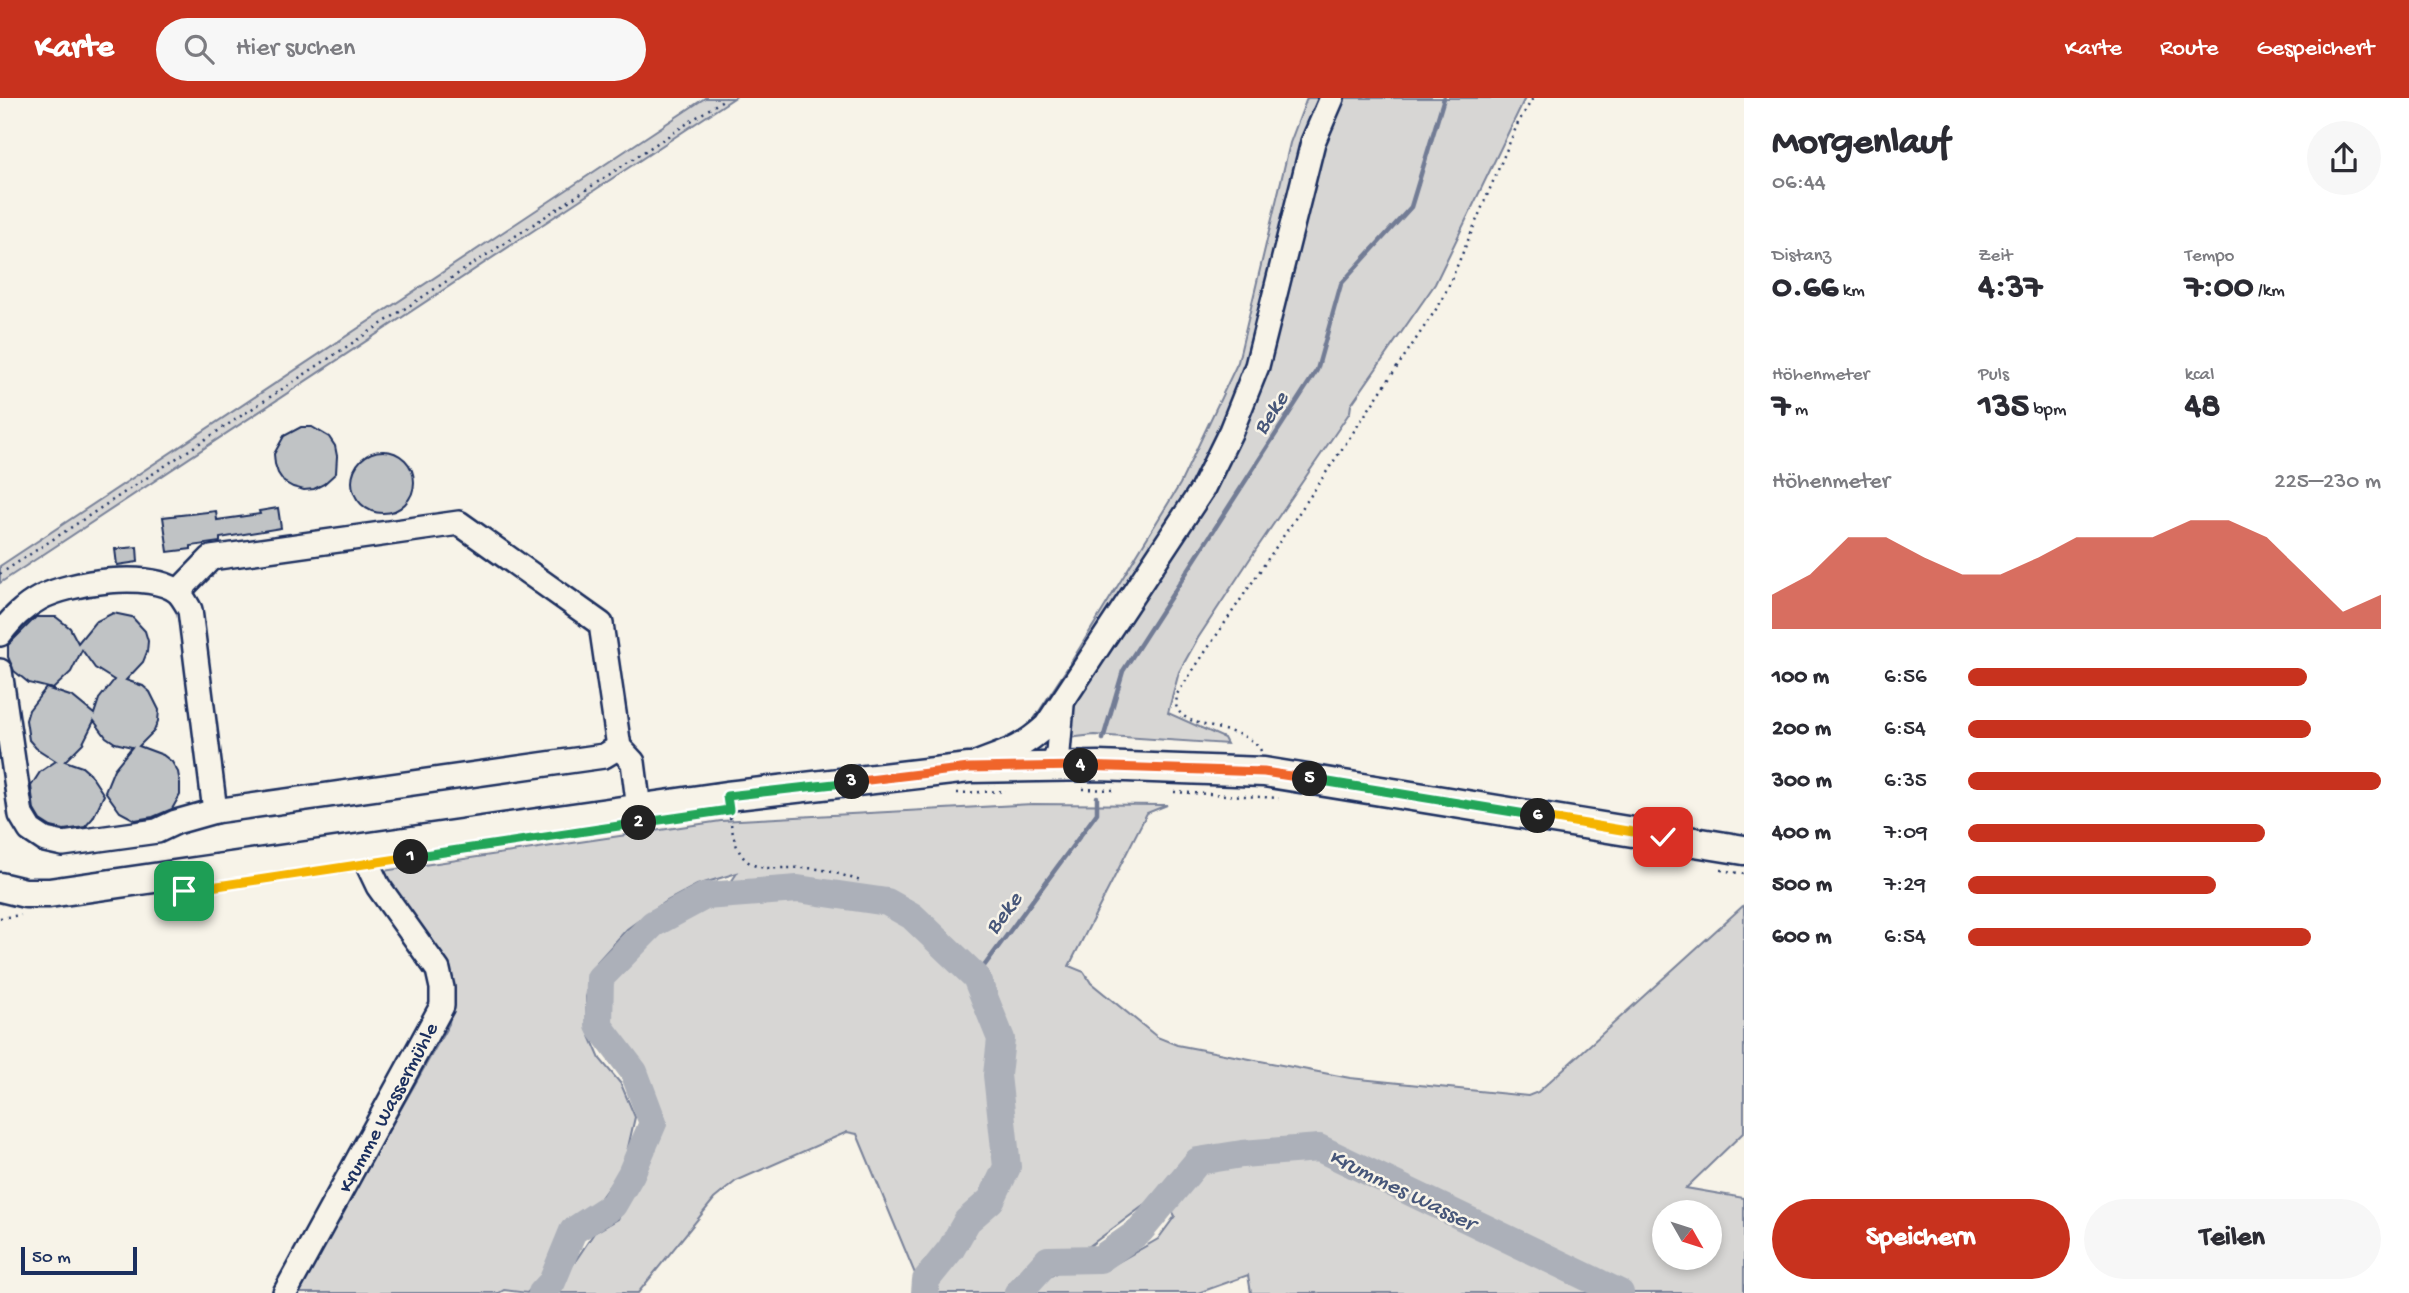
<!DOCTYPE html>
<html lang="de">
<meta charset="utf-8">
<style>
:root{--surface:#fff;--page:#f7f7f7;--text:#2b2b33;--muted:#7c7c81;--accent:#c8321e}
body{margin:0;font-family:"Gochi Hand",sans-serif;background:var(--page);color:var(--text);height:100vh;display:flex;flex-direction:column;font-size:26px;white-space:nowrap}
*{box-sizing:border-box;margin:0}
p{font-size:23px;color:var(--muted)}
.icon{flex:none;width:38px;height:38px;fill:none;stroke:currentColor;stroke-width:2;stroke-linecap:round;stroke-linejoin:round}
.map{position:relative;flex:1;overflow:hidden}
.details{display:flex;flex-direction:column;background:var(--surface);width:665px}
.details>*{flex:none}
.needle{width:46px;rotate:129deg}
.buttons{position:absolute;left:1652px;top:1102px;display:grid;gap:14px}
.buttons a{display:grid;place-items:center;width:70px;height:70px;border-radius:50%;background:var(--surface);box-shadow:0 4px 10px #0003;font-size:35px}
.scale{position:absolute;left:21px;bottom:18px;width:116px;box-sizing:border-box;padding-left:7px;border:4px solid #1b2f5e;border-top:0;font-size:19px;line-height:24px;white-space:nowrap;color:#1b2f5e;-webkit-text-stroke:5px #f7f3e8;paint-order:stroke}
.pin{position:absolute;display:grid;place-items:center;width:60px;height:60px;color:#fff;margin:-30px;border-radius:14px;box-shadow:0 4px 10px #0006}
.km{position:absolute;width:35px;height:35px;margin:-18px;border-radius:50%;background:#222;color:#fff;font-size:19px;line-height:35px;text-align:center}
.round{display:grid;place-items:center;flex:none;width:74px;height:74px;border-radius:37px;background:var(--page)}
.overview{display:flex;align-items:center;justify-content:space-between;height:119px;padding:0 28px}
h1{font-size:38px;font-weight:800;line-height:52px}
.stats{display:grid;grid-template-columns:repeat(3,1fr);gap:10px;height:119px;padding:7px 28px}
.stats div{display:grid;align-content:center}
.stats b{font-size:35px;font-weight:800}
.stats small{font-size:19px;font-weight:400}
.stats p{font-size:19px}
.chart{height:196px;padding:14px 28px}
.chart p{display:flex;justify-content:space-between}
.chart svg{width:100%;height:126px;margin-top:7px;fill:var(--accent);opacity:.7}
.primary-button{display:flex;gap:14px;margin-top:auto;padding:14px 28px}
.primary-button a{flex:1;height:80px;border-radius:42px;background:var(--accent);color:#fff;font-size:28px;font-weight:800;line-height:80px;text-align:center}
.primary-button a+a{background:var(--page);color:var(--text)}
ul{padding:0 28px;list-style:none;font-size:23px}
li{display:grid;grid-template-columns:112px 84px 1fr;align-items:center;height:52px}
li i{height:18px;border-radius:9px;background:var(--accent)}
header{display:flex;align-items:center;gap:42px;box-sizing:border-box;height:98px;padding:0 35px;background:var(--accent);color:#fff}
header strong{font-size:33px}
nav{display:flex;gap:38px;margin-inline-start:auto;font-size:24px}
.search{width:490px;height:63px;background:var(--page);display:flex;align-items:center;gap:18px;box-sizing:border-box;padding:0 24px;border-radius:38px;color:var(--muted);font-size:26px}
main{display:flex;flex:1;min-height:0}
.map>svg:first-child{display:block}
</style>
<header>
<strong>Karte</strong>
<div class="search"><svg class="icon" aria-label="search" viewBox="0 0 24 24"><circle cx="10" cy="10" r="6"/><path d="M15 15l6 6"/></svg>Hier suchen</div>
<nav><a>Karte</a><a>Route</a><a>Gespeichert</a></nav>
</header>
<main>
<div class="map">
<svg width="1744" height="1195" viewBox="0 0 1744 1195">
<rect width="100%" height="100%" fill="#f7f3e8"/>
<filter id="ink" filterUnits="userSpaceOnUse"><feTurbulence type="fractalNoise" baseFrequency=".0143" numOctaves="2"/><feDisplacementMap in="SourceGraphic" scale="14" xChannelSelector="R" yChannelSelector="G"/><feConvolveMatrix kernelMatrix="1 2 1 2 8 2 1 2 1" color-interpolation-filters="sRGB"/></filter>
<g filter="url(#ink)">
<g fill="#d7d6d4" stroke="#798299" stroke-width="2" fill-rule="evenodd">
<path d="M705,0h29l-734,485v-17z"/>
<path d="M1307,0h218l-90,186 -84,121 -1,7 -93,136 -59,90 -19,34 -11,41 56,25 3,6 -133,-9 -105,12 23,-8 20,-17 36,-55 112,-183 58,-122 52,-219z"/>
<path d="M1033,706l134,1 -20,8 -78,153 15,6 7,11 66,54 20,8 173,33 178,18 10,-4 206,-187v227l-58,56 58,10v95h-493l-3,-18 -50,18h-166l4,-7 26,-17h44l52,-30 17,-23 -13,-24 -78,58 -33,1 -34,24 -8,18h-86l-66,-159 -10,-2 -111,49 -22,18 -76,94h-84l40,-60 24,-14 40,-77 1,-21 -17,-51 -32,-46 -2,-40 45,-49 42,-28 24,-7 18,-27 -40,12 -34,18 -36,26 -30,33 -11,35 1,32 13,30 21,25 14,33 -11,48 -24,34 -23,16 -12,19 -12,30 -26,29 -23,-3 -5,3h-205l10,-13 145,-256 3,-31 -61,-99 -8,-23 338,-50zM1664,1115h46v45h-46z"/>
</g>
<g fill="none" stroke-linecap="round" stroke-linejoin="round">
<g stroke="#727c95" stroke-width="4.5">
<path d="M1103,641l20,-68 194,-301 24,-86 70,-77 33,-109"/>
<path d="M976,879l121,-164v-16"/>
</g>
<g stroke="#acb0b9" stroke-width="28">
<path d="M542,1195l10,-11 21,-51 40,-26 18,-31 22,-51 -19,-51 -35,-46 1,-48 53,-54 52,-28 93,-7 89,13 25,14 64,61 25,62 -4,36 10,92 -16,33 -24,21 -16,28 -25,31 -1,13"/>
<path d="M1018,1195l30,-33 52,-1 40,-28 58,-70 44,-7 77,-6 301,145"/>
</g>
</g>
<g fill="#c0c3c5" stroke="#1b2f5e" stroke-width="2">
<path d="M301,329h11l17,10 6,9 2,10 -1,17 -12,11 -10,5 -10,1 -11,-3 -9,-5 -6,-9 -3,-9 -1,-10 10,-18z"/>
<circle cx="383" cy="384" r="31"/>
<path d="M278,410l3,20 -61,10v4l-29,4v3l-23,3 -5,-35 53,-6 1,9 43,-6 -1,-3z"/>
<path d="M137,449l1,15 -21,3 -2,-16z"/>
<path d="M113,515l19,4 13,14 3,10 -1,11 -4,10 -17,18 17,6 7,6 9,18 -1,11 -4,10 -15,15 24,9 9,7 6,10 2,11v12l-8,14 -19,8 -18,3 -15,-8 -15,-21 9,-22 18,-22 -17,-4 -9,-6 -12,-16 -11,22 -18,18 17,6 8,7 14,21 -11,23 -8,9 -21,3 -13,-3 -11,-7 -6,-10 -3,-24 9,-14 16,-11 -20,-13 -7,-8 -3,-20 3,-10 17,-22 27,9 21,17 5,-15 15,-19 -19,-12 -13,-18 -11,22 -18,17 -24,-6 -15,-12 -6,-14v-12l28,-28h20l14,11 8,15 17,-21z"/>
</g>
<g fill="none" stroke-linecap="round" stroke-linejoin="round">
<defs>
<g id="minor">
<path d="M178,494l33,-34 248,-35 142,101 18,123 14,15 6,47"/>
<path d="M0,536c12,-15 23,-27 40,-36 29,-16 111,-28 138,-6 5,5 9,13 12,18l25,201 -39,11 -19,9 -94,13 -18,-4 -15,-10 -9,-15 -21,-144"/>
<path d="M978,665c29,-11 44,-15 68,-37l156,-236 29,-59 26,-65 56,-224 19,-44"/>
<path d="M1052,668l6,-14 4,-47"/>
<path d="M215,713l389,-55 15,-9"/>
<path d="M285,1195l157,-287v-18l-4,-18 -60,-84 -11,-23 -1,-17"/>
</g>
<path id="major" d="M0,789l25,6h24l678,-97 242,-28 129,-2 166,6 480,78"/>
</defs>
<use href="#minor" stroke="#1b2f5e" stroke-width="28"/>
<use href="#major" stroke="#1b2f5e" stroke-width="33"/>
<g stroke="#1b2f5e" stroke-width="2.5" stroke-dasharray="2 5" stroke-linecap="butt">
<path d="M0,476l726,-476"/>
<path d="M1261,653c-12,-27 -79,-19 -85,-46 0,-4 1,-7 1,-11l266,-395 75,-176 15,-25"/>
<path d="M1083,691l32,1"/>
<path d="M1174,694l105,6"/>
<path d="M957,695l49,-2"/>
<path d="M730,719c9,69 38,46 88,52 14,2 29,8 43,12"/>
<path d="M1721,772l23,4"/>
<path d="M0,820l21,-3"/>
</g>
<use href="#minor" stroke="#f7f3e8" stroke-width="23"/>
<use href="#major" stroke="#f7f3e8" stroke-width="28"/>
</g>
</g>
<g fill="none" stroke-linecap="round" stroke-linejoin="round" filter="url(#ink)">
<defs>
<path id="split-1" d="M184,793l227,-34"/>
<path id="split-2" d="M411,759l228,-34"/>
<path id="split-3" d="M639,725l90,-13 -2,-14 125,-14"/>
<path id="split-4" d="M852,684l117,-14 112,-2"/>
<path id="split-5" d="M1081,668l183,6 46,7"/>
<path id="split-6" d="M1310,681l228,37"/>
<path id="split-7" d="M1538,718l125,21"/>
</defs>
<use href="#split-1" stroke="#fff" stroke-width="14"/>
<use href="#split-2" stroke="#fff" stroke-width="14"/>
<use href="#split-3" stroke="#fff" stroke-width="14"/>
<use href="#split-4" stroke="#fff" stroke-width="14"/>
<use href="#split-5" stroke="#fff" stroke-width="14"/>
<use href="#split-6" stroke="#fff" stroke-width="14"/>
<use href="#split-7" stroke="#fff" stroke-width="14"/>
<use href="#split-1" stroke="#f5b400" stroke-width="9"/>
<use href="#split-2" stroke="#22a559" stroke-width="9"/>
<use href="#split-3" stroke="#22a559" stroke-width="9"/>
<use href="#split-4" stroke="#f0652b" stroke-width="9"/>
<use href="#split-5" stroke="#f0652b" stroke-width="9"/>
<use href="#split-6" stroke="#22a559" stroke-width="9"/>
<use href="#split-7" stroke="#f5b400" stroke-width="9"/>
</g>
<g text-anchor="middle" stroke-width="5" stroke-linejoin="round" paint-order="stroke">
<g font-size="21" fill="#1b2f5e" stroke="#f7f3e8">
<text transform="translate(387 1009) rotate(-62)" y="7">Krumme Wassermühle</text>
</g>
<g font-size="23" font-style="italic" fill="#465679" stroke="#f7f3e8">
<text transform="translate(1269 314) rotate(-57)" y="8">Beke</text>
<text transform="translate(1002 814) rotate(-53)" y="8">Beke</text>
<text transform="translate(1403 1090) rotate(26)" y="8">Krummes Wasser</text>
</g>
</g>
</svg>
<div class="buttons">
<a><svg class="needle" viewBox="-14 -14 28 28"><path d="M0-13l5 13h-10z" fill="#e53935"/><path d="M0 13l5-13h-10z" fill="#7c7c81"/></svg></a>
</div>
<div class="scale">50 m</div>
<div class="pin" style="left:184px;top:793px;background:#1e9e55"><svg class="icon" aria-label="arrive" viewBox="0 0 24 24"><path d="M6 21V4h12l-3 4 3 4H6"/></svg></div>
<div class="pin" style="left:1663px;top:739px;background:#d93025"><svg class="icon" aria-label="check" viewBox="0 0 24 24"><path d="M5 12l5 5 9-10"/></svg></div>
<b class="km" style="left:411px;top:759px">1</b>
<b class="km" style="left:639px;top:725px">2</b>
<b class="km" style="left:852px;top:684px">3</b>
<b class="km" style="left:1081px;top:668px">4</b>
<b class="km" style="left:1310px;top:681px">5</b>
<b class="km" style="left:1538px;top:718px">6</b>
</div>
<section class="details">
<div class="overview"><div><h1>Morgenlauf</h1><p>06:44</p></div><a class="round"><svg class="icon" aria-label="share" viewBox="0 0 24 24"><path d="M12 15V3M7 8l5-5 5 5M5 13v7h14v-7"/></svg></a></div>
<div class="stats">
<div><p>Distanz</p><b>0.66<small> km</small></b></div>
<div><p>Zeit</p><b>4:37</b></div>
<div><p>Tempo</p><b>7:00<small> /km</small></b></div>
</div>
<div class="stats">
<div><p>Höhenmeter</p><b>7<small> m</small></b></div>
<div><p>Puls</p><b>135<small> bpm</small></b></div>
<div><p>kcal</p><b>48</b></div>
</div>
<div class="chart"><p><span>Höhenmeter</span>225–230 m</p>
<svg viewBox="0 0 160 44" preserveAspectRatio="none"><path d="M0 44V32L10 25L20 12L30 12L40 19L50 25L60 25L70 19L80 12L90 12L100 12L110 6L120 6L130 12L140 25L150 38L160 32V44z"/></svg>
</div>
<ul>
<li><b>100 m</b>6:56<i style="width:82%"></i></li>
<li><b>200 m</b>6:54<i style="width:83%"></i></li>
<li><b>300 m</b>6:35<i style="width:100%"></i></li>
<li><b>400 m</b>7:09<i style="width:72%"></i></li>
<li><b>500 m</b>7:29<i style="width:60%"></i></li>
<li><b>600 m</b>6:54<i style="width:83%"></i></li>
</ul>
<div class="primary-button"><a>Speichern</a><a>Teilen</a></div>
</section>
</main>
